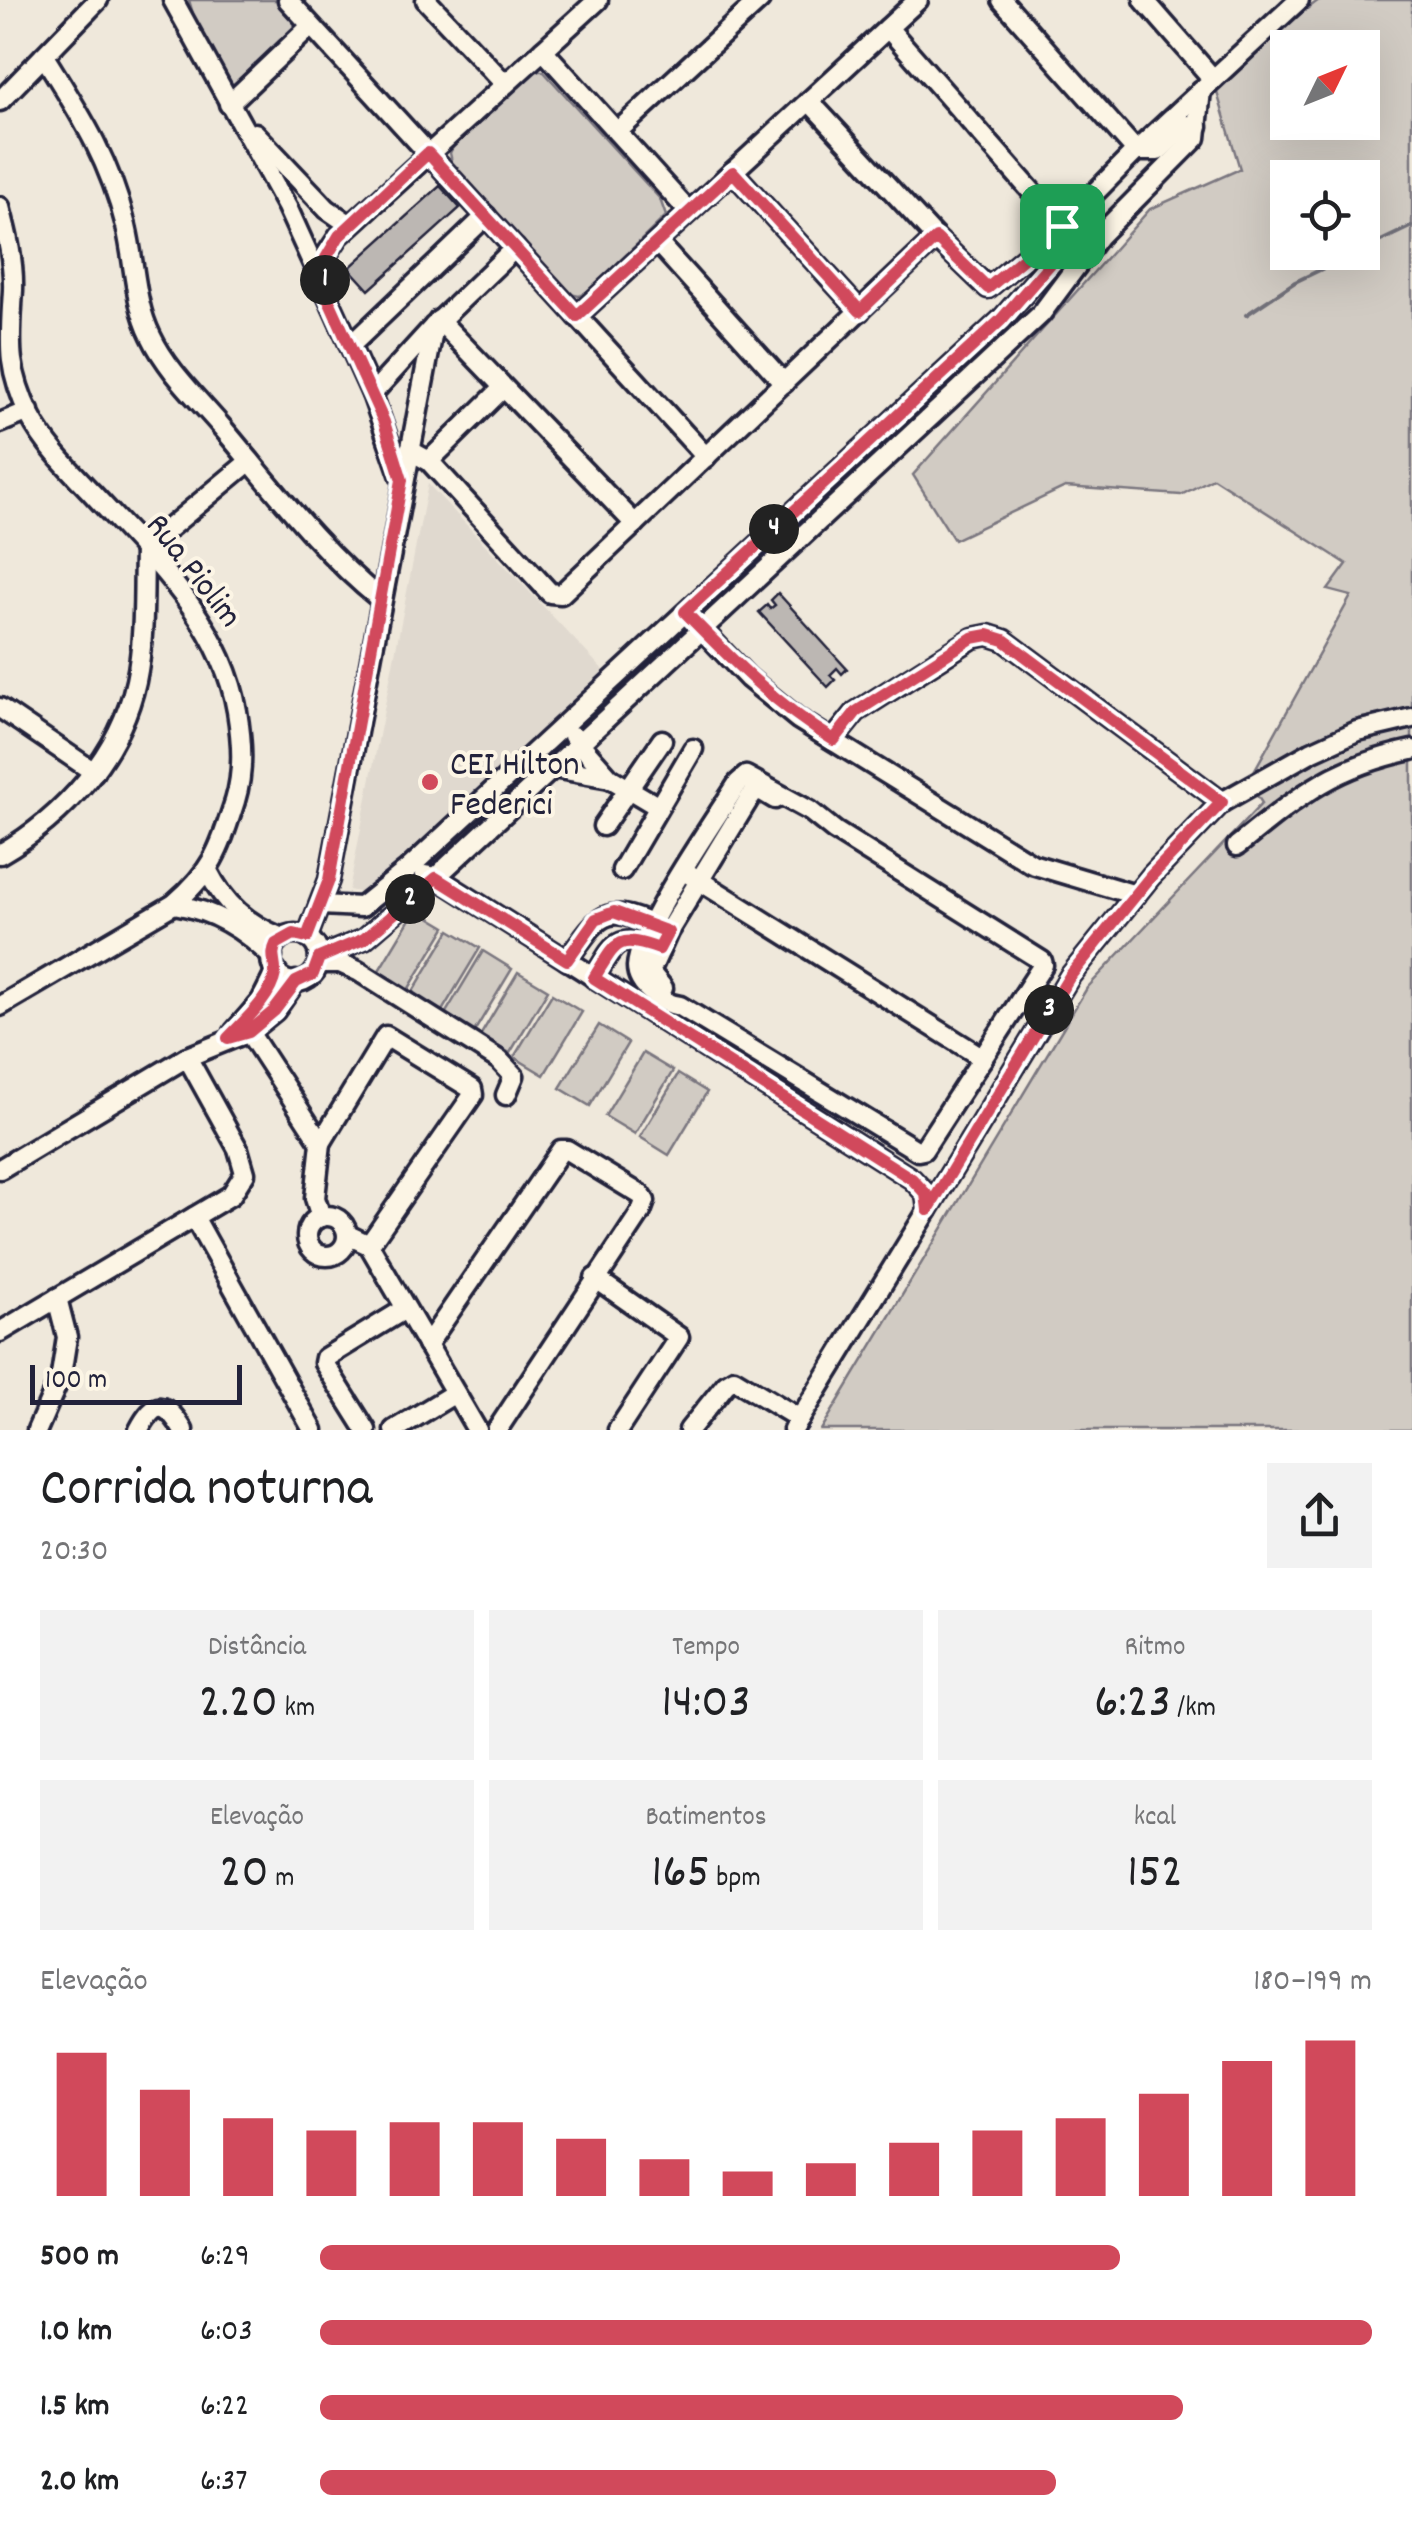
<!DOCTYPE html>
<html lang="pt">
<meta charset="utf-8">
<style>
:root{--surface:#fff;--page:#f2f2f2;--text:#202124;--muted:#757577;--accent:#d1495b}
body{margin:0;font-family:Dekko,sans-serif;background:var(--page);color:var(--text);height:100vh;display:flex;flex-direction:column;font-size:38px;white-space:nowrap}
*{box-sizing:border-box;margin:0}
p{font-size:32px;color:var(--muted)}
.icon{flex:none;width:55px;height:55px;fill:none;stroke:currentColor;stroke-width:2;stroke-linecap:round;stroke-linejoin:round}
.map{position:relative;height:1430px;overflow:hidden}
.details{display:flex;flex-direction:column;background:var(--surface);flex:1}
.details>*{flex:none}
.needle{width:65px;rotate:47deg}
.tools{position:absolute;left:1270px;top:30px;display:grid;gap:20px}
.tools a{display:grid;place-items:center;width:110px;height:110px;border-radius:0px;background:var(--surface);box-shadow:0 10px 40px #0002;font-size:50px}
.scale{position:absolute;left:30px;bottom:25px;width:212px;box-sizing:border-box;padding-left:10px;border:5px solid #22223b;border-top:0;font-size:28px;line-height:35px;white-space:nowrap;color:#22223b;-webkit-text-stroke:8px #fcf5e5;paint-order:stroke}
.pin{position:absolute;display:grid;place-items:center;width:85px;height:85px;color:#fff;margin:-42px;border-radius:20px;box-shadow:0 5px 15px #0006}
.km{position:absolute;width:50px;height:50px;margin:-25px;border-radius:50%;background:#222;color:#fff;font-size:28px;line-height:50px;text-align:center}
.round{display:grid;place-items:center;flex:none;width:105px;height:105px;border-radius:0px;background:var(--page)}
.head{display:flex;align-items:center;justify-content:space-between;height:170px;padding:0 40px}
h1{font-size:55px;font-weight:600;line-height:75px}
.metrics{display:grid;grid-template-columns:repeat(3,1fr);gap:15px;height:170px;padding:10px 40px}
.metrics div{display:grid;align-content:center;border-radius:0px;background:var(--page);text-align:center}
.metrics b{font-size:50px;font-weight:600}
.metrics small{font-size:28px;font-weight:400}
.metrics p{font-size:28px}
.chart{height:280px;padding:20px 40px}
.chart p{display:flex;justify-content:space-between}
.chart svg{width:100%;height:180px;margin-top:10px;stroke:var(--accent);stroke-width:6}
ul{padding:0 40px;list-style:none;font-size:32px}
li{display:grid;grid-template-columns:160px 120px 1fr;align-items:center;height:75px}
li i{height:25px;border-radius:12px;background:var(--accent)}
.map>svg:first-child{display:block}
</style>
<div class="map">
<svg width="1412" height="1430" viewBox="0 0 1412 1430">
<rect width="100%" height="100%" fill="#efe8db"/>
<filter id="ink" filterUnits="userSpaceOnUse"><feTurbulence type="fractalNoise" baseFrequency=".01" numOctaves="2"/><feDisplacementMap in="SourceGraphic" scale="20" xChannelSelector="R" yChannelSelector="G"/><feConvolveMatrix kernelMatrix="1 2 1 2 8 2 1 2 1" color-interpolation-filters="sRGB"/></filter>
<g filter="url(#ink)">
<path fill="#e0d9cf" d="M428,484l178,189 -238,221 -19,-4z"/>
<g fill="#d1cbc3" stroke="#7a767f" stroke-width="2.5" fill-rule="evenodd">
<path d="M189,0h92l21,23 -68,67 -40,-73z"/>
<path d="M1319,0h93v1430h-591l266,-442 175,-185 -14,-21 103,-186 -23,-6 19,-26 -134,-86 -32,17 -116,-8 -111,53 -41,-65 237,-266 90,-40 -27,-90zM1288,48h74v74h-74zM1288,178h74v74h-74z"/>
<path d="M531,71h12l117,128 6,17 -76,74 -11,6 -9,-2 -118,-132 -2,-9 4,-8z"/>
<path d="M416,909l30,18 -38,63 -30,-18z"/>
<path d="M450,930l30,18 -38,63 -30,-18z"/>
<path d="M483,951l29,18 -38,63 -29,-18z"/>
<path d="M518,972l30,18 -38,63 -30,-17z"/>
<path d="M552,994l30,18 -38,63 -30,-18z"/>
<path d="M599,1025l29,18 -38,63 -30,-18z"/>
<path d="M643,1053l30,18 -38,63 -30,-18z"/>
<path d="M678,1074l29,18 -38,63 -29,-18z"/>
</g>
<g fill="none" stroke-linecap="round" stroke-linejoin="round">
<g stroke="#716f79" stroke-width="4">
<path d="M1362,250l50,-24"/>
<path d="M1246,315l49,-33 62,-30"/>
</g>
</g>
<g fill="#bcb7b3" stroke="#22223b" stroke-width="2.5">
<path d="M440,186l20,22 -91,82 -20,-22z"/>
<path d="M778,593l69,76 -5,5 -5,-6 -7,7 5,5 -7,7 -69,-75 8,-7 3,4 5,-4 -4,-5z"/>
</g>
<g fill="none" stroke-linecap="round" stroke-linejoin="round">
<defs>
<g id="minor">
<path d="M173,0l114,207 85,187 29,83"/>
<path d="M288,0l418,457"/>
<path d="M426,0l79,84"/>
<path d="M1002,0l134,151h22l28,-26 12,1"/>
<path d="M1144,0l69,79"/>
<path d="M888,28l174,198"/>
<path d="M543,50l146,162"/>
<path d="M44,56c36,58 65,102 82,170 9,37 8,76 25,110 16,34 46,62 70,90 50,59 99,125 159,173"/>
<path d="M0,101l98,-101"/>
<path d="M809,101l127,137 52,50 74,-62 74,-75 163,-151"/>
<path d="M229,104l82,-78"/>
<path d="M617,132l143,-132"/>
<path d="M255,133l72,76 23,16"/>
<path d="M733,172l127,139"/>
<path d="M0,207c7,27 14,55 13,83 -3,53 -7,76 17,126 15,29 39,53 62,77 59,64 130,129 145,218 5,31 7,60 -2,90 -16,49 -21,68 -61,103l-174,102"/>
<path d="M657,242l127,141"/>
<path d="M325,281v-24l14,-21 259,-236"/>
<path d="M577,316l341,-316"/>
<path d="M439,320l196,204"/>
<path d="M350,346l136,-130"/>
<path d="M372,394l62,-68 81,-78"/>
<path d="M0,423l29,-12"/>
<path d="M409,450l20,11 121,132 11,1 375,-356"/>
<path d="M429,461l73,-72"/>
<path d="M696,623l52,55 50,41 234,145 104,31"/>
<path d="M0,708l94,64"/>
<path d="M573,736l37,42 47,28"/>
<path d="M834,739l22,-27 117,-74 15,-3 16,5 218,162"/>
<path d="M547,767l63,11"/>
<path d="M746,776l64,35 25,20 207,130 1,4 -120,185 -5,1 -238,-145c-16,-2 -43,-19 -43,-39 2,-39 77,-146 101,-184z"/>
<path d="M603,826l59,-86"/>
<path d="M1237,846c62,-50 95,-79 175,-96"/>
<path d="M0,854c64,-37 120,-99 136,-173 9,-43 7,-88 8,-132l106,-88"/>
<path d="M622,870l71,-121"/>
<path d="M208,871c17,34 39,53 74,67"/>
<path d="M684,871l299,187"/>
<path d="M425,875l11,2 476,302 14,15 2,16 -135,220"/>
<path d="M174,904c40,7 69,24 98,53"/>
<path d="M321,905l40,2 46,-37 594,-550 55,-63 4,-7 2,-24"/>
<circle cx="295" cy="958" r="24"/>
<path d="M307,937l22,-57 105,-554"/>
<path d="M319,957l45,-18 72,-62 605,-563 58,-78 97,-98 5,-48"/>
<path d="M567,960c34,-47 37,-59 96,-30"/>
<path d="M319,963h21l18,8 141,89 15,16 -8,19"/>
<path d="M594,978c19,-30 20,-46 59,-31"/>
<path d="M663,988l-13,-16 18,-40 84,-138 8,-4 15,9"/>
<path d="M245,1026l76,117 -6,55 6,19"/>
<path d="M234,1032l27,-31 15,-30"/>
<path d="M321,1143l65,-107 86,53 1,6 -104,150"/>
<path d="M0,1169l187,-112 62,-25 26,-21 21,-30"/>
<path d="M928,1210l142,-234 81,-100 71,-74 89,-50 46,-21 55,-13"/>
<circle cx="327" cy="1236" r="20"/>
<path d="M194,1217l119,213"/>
<path d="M348,1235l21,10 108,185"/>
<path d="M595,1278l84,59 -61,93"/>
<path d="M0,1332l231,-137 14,-22 -7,-24 -51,-92"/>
<path d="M427,1345l134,-195h6l74,45 4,6 -4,11 -144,218"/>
<path d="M37,1430l24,-55 6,-38 -10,-39"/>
<path d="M139,1430c16,-31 27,-28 44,0"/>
<path d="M366,1430l-42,-67 1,-5 80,-49"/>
<path d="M394,1430l61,-37"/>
<path d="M689,1430l37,-46 8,-5 66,40"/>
</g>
</defs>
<use href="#minor" stroke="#22223b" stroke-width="25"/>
<use href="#minor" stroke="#fcf5e5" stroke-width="18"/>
</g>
</g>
<g fill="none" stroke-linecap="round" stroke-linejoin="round" filter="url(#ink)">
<defs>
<path id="route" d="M428,153l149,163 156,-144 127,139 76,-73 52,50 74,-62 -2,24 -4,7 -55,63 -316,292c47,48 91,93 149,128l22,-28 116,-74 16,-3 16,5 218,162 -71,74 -81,100 -142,234 -2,-16 -14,-15 -318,-201c22,-35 22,-45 65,-29l9,-17 -54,-20 -18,7 -29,41 -131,-82 -72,61 -45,19 -6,16 -17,8 -22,29 -25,21 -21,6c16,-17 43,-40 47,-64 1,-12 -5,-18 1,-30l18,-10 13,3 22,-57 73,-400 -18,-58 -58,-128 -2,-22 2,-14 13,-22z"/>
</defs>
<use href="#route" stroke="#fff" stroke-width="20"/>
<use href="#route" stroke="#d1495b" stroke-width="12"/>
</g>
<circle fill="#d1495b" stroke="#fcf5e5" stroke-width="4" cx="430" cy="782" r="10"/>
<g text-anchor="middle" stroke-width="8" stroke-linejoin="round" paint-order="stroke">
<g font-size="35" fill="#22223b" stroke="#fcf5e5">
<text transform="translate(196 569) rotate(52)" y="12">Rua Piolim</text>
</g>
<g font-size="35" fill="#22223b" stroke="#fcf5e5" text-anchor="start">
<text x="450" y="774">CEI Hilton<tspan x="450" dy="40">Federici</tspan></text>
</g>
</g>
</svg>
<div class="tools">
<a><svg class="needle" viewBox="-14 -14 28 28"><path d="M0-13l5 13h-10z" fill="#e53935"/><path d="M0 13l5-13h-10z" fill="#757577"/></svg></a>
<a><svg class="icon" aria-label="locate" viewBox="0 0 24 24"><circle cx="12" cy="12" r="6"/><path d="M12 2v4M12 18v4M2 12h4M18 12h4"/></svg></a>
</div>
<div class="scale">100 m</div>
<div class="pin" style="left:1062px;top:226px;background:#1e9e55"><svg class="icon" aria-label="arrive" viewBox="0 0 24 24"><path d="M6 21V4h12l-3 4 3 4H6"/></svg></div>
<b class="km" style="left:325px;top:280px">1</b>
<b class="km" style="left:410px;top:899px">2</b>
<b class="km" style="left:1049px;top:1010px">3</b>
<b class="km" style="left:774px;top:529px">4</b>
</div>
<section class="details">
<div class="head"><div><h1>Corrida noturna</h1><p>20:30</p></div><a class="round"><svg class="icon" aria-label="share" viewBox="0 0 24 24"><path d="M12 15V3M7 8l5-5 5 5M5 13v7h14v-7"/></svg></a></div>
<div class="metrics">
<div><p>Distância</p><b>2.20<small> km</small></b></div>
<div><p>Tempo</p><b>14:03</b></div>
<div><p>Ritmo</p><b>6:23<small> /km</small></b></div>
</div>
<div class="metrics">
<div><p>Elevação</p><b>20<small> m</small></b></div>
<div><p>Batimentos</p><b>165<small> bpm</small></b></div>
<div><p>kcal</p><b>152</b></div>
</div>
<div class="chart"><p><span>Elevação</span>180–199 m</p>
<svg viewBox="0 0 160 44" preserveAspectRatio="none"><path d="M5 44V9M15 44V18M25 44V25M35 44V28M45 44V26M55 44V26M65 44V30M75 44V35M85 44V38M95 44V36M105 44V31M115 44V28M125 44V25M135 44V19M145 44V11M155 44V6"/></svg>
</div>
<ul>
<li><b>500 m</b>6:29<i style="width:76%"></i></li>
<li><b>1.0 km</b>6:03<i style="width:100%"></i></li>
<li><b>1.5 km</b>6:22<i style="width:82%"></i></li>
<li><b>2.0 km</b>6:37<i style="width:70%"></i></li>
</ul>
</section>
